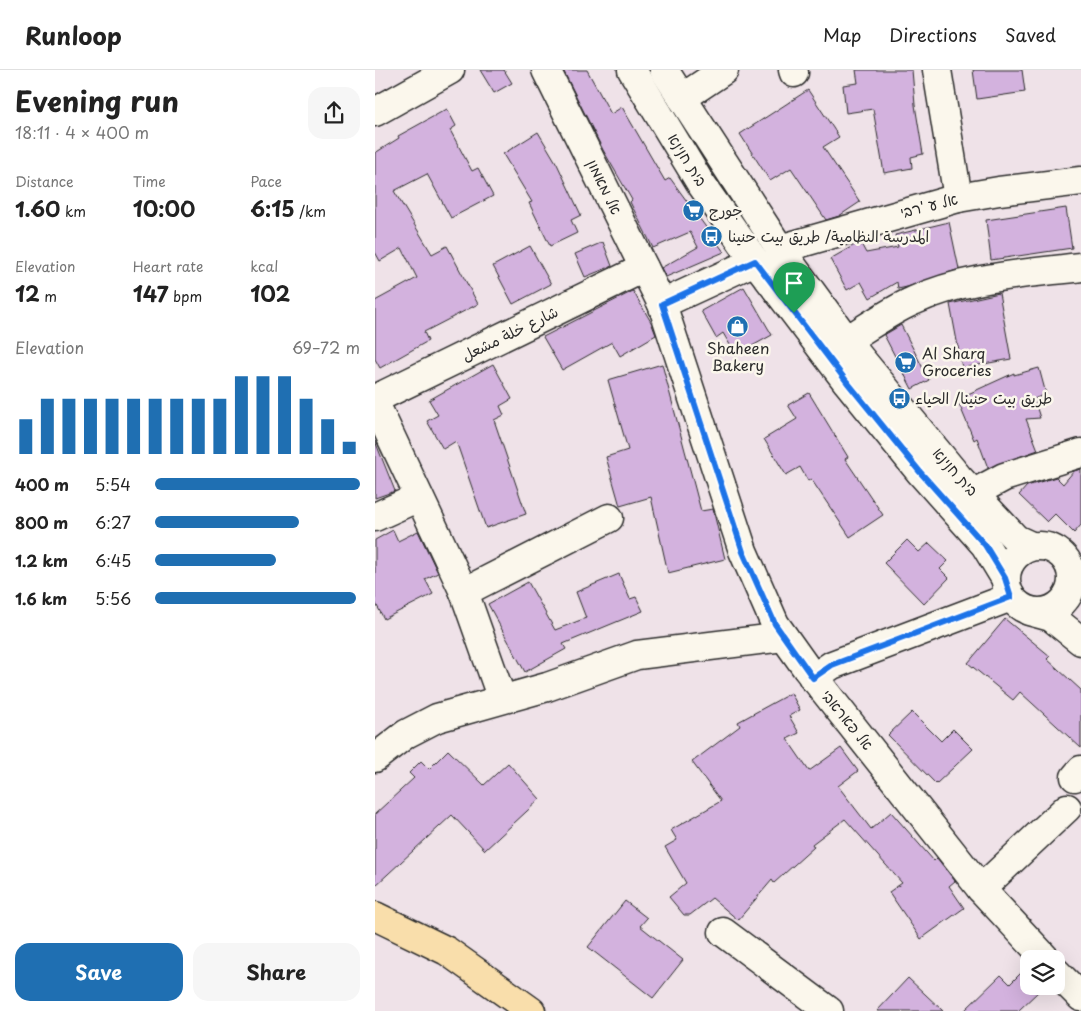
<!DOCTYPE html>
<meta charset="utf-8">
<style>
:root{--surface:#fff;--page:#f6f6f6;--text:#222;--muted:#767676;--line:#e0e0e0;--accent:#1f6fb2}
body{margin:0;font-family:"Playpen Sans","Playpen Sans Arabic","Playpen Sans Hebrew",sans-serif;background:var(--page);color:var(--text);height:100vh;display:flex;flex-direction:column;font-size:19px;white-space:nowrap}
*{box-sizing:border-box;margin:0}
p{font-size:16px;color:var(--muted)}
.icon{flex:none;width:28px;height:28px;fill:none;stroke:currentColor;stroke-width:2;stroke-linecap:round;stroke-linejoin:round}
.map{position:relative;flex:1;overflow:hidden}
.panel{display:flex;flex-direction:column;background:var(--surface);width:375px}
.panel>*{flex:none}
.controls{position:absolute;left:645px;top:880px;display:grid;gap:10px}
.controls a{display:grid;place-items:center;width:45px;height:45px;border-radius:10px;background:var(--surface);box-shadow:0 5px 20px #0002;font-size:25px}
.pin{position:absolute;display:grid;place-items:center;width:42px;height:42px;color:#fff;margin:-51px -21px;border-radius:50% 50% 50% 0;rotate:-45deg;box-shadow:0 0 5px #0007}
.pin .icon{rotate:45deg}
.round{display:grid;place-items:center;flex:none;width:52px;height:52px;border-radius:15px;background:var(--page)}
.head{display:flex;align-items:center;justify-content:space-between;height:85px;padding:0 15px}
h1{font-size:28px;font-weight:700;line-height:38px}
.figures{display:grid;grid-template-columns:repeat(3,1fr);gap:8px;height:85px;padding:5px 15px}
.figures div{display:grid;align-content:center}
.figures b{font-size:21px;font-weight:700}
.figures small{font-size:14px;font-weight:400}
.figures p{font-size:14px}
.chart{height:140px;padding:10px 15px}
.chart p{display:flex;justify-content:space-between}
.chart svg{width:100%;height:90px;margin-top:5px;stroke:var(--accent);stroke-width:6}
.action{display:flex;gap:10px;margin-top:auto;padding:10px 15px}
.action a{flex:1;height:58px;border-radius:15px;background:var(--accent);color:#fff;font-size:20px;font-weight:700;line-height:58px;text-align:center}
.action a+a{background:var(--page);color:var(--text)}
ul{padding:0 15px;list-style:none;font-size:16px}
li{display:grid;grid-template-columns:80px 60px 1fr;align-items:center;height:38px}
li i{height:12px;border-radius:6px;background:var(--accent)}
header{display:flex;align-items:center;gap:30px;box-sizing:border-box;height:70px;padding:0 25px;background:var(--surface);border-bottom:1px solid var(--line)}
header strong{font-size:24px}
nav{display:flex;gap:28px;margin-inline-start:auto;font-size:18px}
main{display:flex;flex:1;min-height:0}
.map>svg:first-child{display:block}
</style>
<header>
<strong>Runloop</strong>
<nav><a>Map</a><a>Directions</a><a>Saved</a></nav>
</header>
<main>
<section class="panel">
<div class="head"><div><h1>Evening run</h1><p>18:11 · 4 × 400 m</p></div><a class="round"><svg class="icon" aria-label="share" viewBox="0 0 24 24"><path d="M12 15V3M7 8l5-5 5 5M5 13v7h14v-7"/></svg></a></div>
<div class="figures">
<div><p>Distance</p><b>1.60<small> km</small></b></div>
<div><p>Time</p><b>10:00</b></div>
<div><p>Pace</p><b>6:15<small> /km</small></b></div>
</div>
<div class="figures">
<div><p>Elevation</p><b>12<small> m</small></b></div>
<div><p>Heart rate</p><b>147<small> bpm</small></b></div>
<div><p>kcal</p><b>102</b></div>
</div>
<div class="chart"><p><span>Elevation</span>69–72 m</p>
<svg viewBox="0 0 160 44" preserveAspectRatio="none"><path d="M5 44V27M15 44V17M25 44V17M35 44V17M45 44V17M55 44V17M65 44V17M75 44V17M85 44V17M95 44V17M105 44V6M115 44V6M125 44V6M135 44V17M145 44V27M155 44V38"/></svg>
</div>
<ul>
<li><b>400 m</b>5:54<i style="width:100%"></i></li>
<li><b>800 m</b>6:27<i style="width:70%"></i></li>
<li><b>1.2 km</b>6:45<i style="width:59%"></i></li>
<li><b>1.6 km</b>5:56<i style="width:98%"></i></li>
</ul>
<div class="action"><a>Save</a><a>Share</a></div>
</section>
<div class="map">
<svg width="706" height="941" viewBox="0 0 706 941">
<rect width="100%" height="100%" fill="#efe2e8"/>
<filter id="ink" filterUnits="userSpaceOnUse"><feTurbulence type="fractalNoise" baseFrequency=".02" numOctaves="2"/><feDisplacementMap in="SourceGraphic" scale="10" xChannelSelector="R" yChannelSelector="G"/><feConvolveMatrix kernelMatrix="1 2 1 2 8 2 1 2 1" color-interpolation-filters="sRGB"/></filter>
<g filter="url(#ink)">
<g fill="#d3b2de" stroke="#2b2b2b">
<path d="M105,0h24l8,13 -18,10z"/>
<path d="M188,0h24l24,44 11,-7 43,74 5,-3 54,74 -58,25 -5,-9 37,-21 -8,-15 -37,16 -23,-46 2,-2 -29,-50z"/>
<path d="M481,0h56l3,35 8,49 -12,3 1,11 -28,5 -11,-64 -27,4 -3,-28 15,-2z"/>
<path d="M598,0h49l3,22 -48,7z"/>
<path d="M433,20l31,47 -16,10 37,55 -21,14 -13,4 -35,-52 -21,13 -30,-47z"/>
<path d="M72,39l9,17 -6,4 22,41 6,-3 15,28 -42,22 -24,-44 -33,17 38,63 15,-8 31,58 -54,28 4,9 -48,27 -5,-9v-58l42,-23 -15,-30 -22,13 -5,-9v-99l24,-15 -1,-2z"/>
<path d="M163,62l19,32 24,51 -10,5 6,13 -27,13 -21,-43 3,-1 -29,-48z"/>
<path d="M691,138l6,40 -81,12 -5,-40z"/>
<path d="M574,152l10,47 -52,18 -9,2 -1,-7 -27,16 -9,-16 -14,8 -17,-31 30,-17 6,11 32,-6 -3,-12z"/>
<path d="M228,172l9,24 -27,11 -10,-23z"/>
<path d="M155,176l21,38 -38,20 -20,-38z"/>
<path d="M369,217l28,48 -36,20 -13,-22 -7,5 -15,-27z"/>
<path d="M258,221l18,31 5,13 -36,21 -8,-14 -50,28 -19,-33z"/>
<path d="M624,223l12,66 -49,9 -12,-64z"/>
<path d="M526,255l28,55 -17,9 -28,-54z"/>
<path d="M118,294l19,35 -12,7 4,9 -10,5 32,94 -40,14 -30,-87 -13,8 -16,-28 11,-6 -9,-15z"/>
<path d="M287,294l39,147 12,-2 12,50 -57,14 -17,-76 -31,9 -14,-49 22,-7 -20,-70z"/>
<path d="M664,298l7,26 -12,5 6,19 -14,1 12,31 -50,18 -11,-30 -3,2 -17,-41 57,-26v2z"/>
<path d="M434,323l39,64 -3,2 38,56 -33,22 -39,-58 -3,2 -8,-14 -14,8 -22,-36 33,-20 -9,-14z"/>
<path d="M0,371l20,50 -20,7z"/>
<path d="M706,399v56l-7,8 -19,-19 -8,8 -28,-27 8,-9 29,-9 7,7 11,-13z"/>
<path d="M18,460l5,11 20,-10 20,42 -13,6 8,15 -49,25 -9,-17v-62z"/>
<path d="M532,470l12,12 10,-9 19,18 -8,8 9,9 -25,26 -40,-41z"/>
<path d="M244,504l11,25 6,-2 7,14 -80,33 3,5 -41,23 -37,-68 40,-22 27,48 31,-12 -10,-26z"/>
<path d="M630,549l45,37 -3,3 34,31v58l-61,-56 -7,8 -45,-37z"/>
<path d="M416,623l9,17 -11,6 10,17 -12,6 22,32 32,-23 17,23 -20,15 33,43 20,-17 43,49 3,-3 18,23 -6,5 15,22 -43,31 -32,-47 13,-9 -57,-64 -33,25 2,3 -40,36 -2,-3 -34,40 -26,-22 -22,17h-6l-15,-18 17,-14 -21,-36 12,-7 -6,-10 50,-29 -29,-39 48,-36 -2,-4z"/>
<path d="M537,642l29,29 12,-12 20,20 -37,35 -48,-49z"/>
<path d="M73,680l36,35 24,-22 32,36 -55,51 -33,-35 -77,71v-72l39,-36 -5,-5 12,-12 8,8z"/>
<path d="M250,831l22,17 -7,8 43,34 -30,38 -65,-51z"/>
<path d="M647,902l7,8v6h6l4,5 -21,20h-54l37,-36 9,9z"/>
<path d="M533,908l35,33h-66z"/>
</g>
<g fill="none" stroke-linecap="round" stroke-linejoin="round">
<defs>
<g id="minor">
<path d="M171,0l116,234 81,247 32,73 32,45 174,220 65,70"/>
<path d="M257,0l69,114 54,77 92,121 73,90 65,73 20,33"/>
<path d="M289,0l116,179 76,104 102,124 58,62 15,7"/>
<path d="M418,0l1,3"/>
<path d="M562,0l21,128"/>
<path d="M307,28l42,-28"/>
<path d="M0,42l75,-42"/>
<path d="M405,179l178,-51 41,-7 82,-10"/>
<path d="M287,234l93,-43"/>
<path d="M472,270c21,-13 43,-29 66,-39 52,-24 111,-27 168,-34"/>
<path d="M0,329l269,-131"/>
<path d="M0,333l89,189 38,107"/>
<path d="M599,423l30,-16 77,-24"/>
<path d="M0,447l44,-20"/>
<circle cx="664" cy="509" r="33"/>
<path d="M89,522l145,-74"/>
<path d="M654,541l22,6 30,24"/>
<path d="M438,608l19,-13 179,-68"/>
<path d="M0,688l31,-24 31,-16 110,-31 90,-32 147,-18"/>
<path d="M700,707l6,-7"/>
<path d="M606,819l86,-81"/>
<path d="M348,862l106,79"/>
<path d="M681,902l25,25"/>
</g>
<path id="major" d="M0,846l72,35 84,60"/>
</defs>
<use href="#minor" stroke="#2b2b2b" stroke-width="31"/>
<use href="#major" stroke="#2b2b2b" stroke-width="31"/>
<use href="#minor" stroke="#fbf7ec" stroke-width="28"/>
<use href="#major" stroke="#f9deab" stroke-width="28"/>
</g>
</g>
<g fill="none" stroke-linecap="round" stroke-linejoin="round" filter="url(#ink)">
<defs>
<path id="route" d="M380,191l92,121 73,90 65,73 20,33 6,19 -179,68 -19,13 -38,-54 -32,-72 -81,-248z"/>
</defs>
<use href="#route" stroke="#fff" stroke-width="10"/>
<use href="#route" stroke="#1a73e8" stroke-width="6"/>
</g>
<defs>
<symbol id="supermarket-disc" viewBox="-11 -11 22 22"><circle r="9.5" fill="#1f6fb2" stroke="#fbf7ec"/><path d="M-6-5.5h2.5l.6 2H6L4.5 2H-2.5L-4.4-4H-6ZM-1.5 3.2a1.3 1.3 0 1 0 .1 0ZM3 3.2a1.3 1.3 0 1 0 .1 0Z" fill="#fff"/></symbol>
<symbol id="bus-disc" viewBox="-11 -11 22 22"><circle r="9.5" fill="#1f6fb2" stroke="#fbf7ec"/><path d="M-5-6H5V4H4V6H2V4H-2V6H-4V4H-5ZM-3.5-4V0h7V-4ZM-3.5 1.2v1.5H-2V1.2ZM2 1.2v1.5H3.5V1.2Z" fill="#fff"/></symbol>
<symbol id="shop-disc" viewBox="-11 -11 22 22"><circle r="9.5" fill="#1f6fb2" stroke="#fbf7ec"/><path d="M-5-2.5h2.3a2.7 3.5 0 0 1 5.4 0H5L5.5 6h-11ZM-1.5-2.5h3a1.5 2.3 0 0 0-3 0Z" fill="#fff"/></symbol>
</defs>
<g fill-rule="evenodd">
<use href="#supermarket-disc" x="306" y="128" width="25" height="25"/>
<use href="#bus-disc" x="324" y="154" width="25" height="25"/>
<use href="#shop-disc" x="350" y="244" width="25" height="25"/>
<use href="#supermarket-disc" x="518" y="280" width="25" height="25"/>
<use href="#bus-disc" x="512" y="316" width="25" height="25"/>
</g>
<g text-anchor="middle" stroke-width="5" stroke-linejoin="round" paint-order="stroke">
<g font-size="15" fill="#2b2b2b" stroke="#fbf7ec">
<text transform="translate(312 90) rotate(58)" y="5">בית חנינא</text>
<text transform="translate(229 117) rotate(64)" y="5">אל מאמון</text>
<text transform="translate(554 136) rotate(-14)" y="5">אל ע 'רבי</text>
<text transform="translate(135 264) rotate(-26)" y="5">شارع خلة مشعل</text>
<text transform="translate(580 402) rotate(48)" y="5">בית חנינא</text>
<text transform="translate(472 650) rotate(51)" y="5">אל פאראבי</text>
</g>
<g font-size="15" fill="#2b2b2b" stroke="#fbf7ec" text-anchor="start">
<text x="334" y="146">جورج</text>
<text x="353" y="172">المدرسة النظامية/ طريق بيت حنينا</text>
<text x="363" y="284" text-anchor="middle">Shaheen<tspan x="363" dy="17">Bakery</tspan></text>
<text x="547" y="289">Al Sharq<tspan x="547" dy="17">Groceries</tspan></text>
<text x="540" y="334">طريق بيت حنينا/ الحياء</text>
</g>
</g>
</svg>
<div class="controls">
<a><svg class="icon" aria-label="layers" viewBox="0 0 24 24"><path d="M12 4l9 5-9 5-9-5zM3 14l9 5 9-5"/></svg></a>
</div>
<div class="pin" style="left:419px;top:243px;background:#1e9e55"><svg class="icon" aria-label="arrive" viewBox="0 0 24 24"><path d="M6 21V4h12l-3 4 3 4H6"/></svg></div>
</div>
</main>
